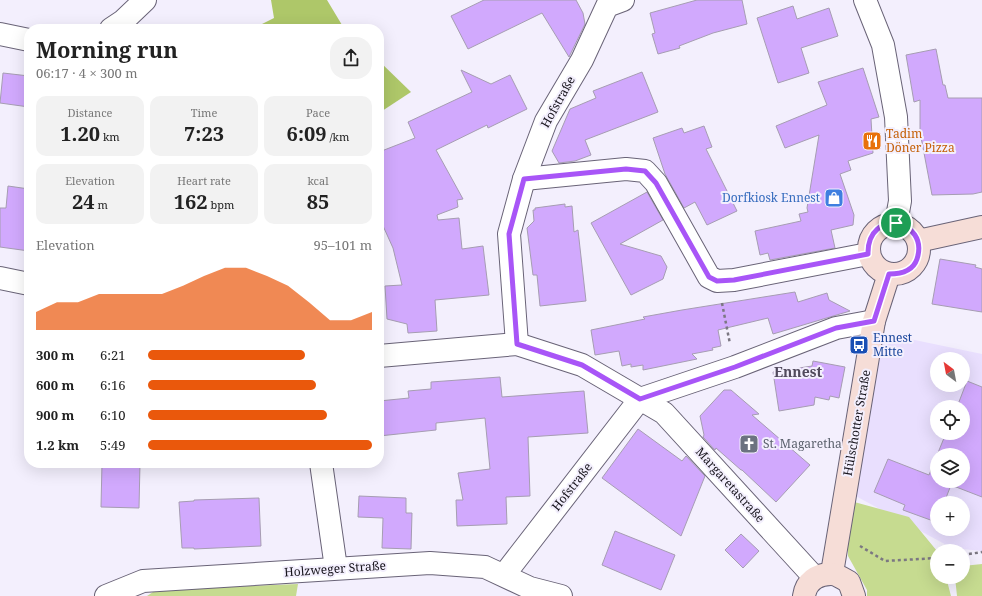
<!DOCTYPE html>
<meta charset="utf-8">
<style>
:root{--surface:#fff;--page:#f2f2f2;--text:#222;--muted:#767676;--accent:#ea580c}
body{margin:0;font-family:"Noto Serif",serif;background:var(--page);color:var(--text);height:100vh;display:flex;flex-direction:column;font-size:15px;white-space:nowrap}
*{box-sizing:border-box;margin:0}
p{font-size:13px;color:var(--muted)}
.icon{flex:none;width:22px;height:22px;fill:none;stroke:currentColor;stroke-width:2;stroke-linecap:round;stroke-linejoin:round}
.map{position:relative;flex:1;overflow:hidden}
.drawer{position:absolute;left:24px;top:24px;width:360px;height:444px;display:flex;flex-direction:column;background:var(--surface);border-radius:16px;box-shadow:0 4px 16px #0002}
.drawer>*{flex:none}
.needle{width:26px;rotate:328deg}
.fabs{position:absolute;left:930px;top:352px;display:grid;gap:8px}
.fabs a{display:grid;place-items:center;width:40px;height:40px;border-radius:50%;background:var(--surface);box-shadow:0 4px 16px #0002;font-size:20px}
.pin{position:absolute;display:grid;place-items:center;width:34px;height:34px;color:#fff;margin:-17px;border:2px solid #fff;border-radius:50%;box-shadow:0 1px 4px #0007}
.round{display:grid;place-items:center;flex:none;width:42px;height:42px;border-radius:16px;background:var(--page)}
.headline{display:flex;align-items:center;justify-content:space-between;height:68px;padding:0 12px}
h1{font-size:22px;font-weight:700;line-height:30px}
.metrics{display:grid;grid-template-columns:repeat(3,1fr);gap:6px;height:68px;padding:4px 12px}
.metrics div{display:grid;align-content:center;border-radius:10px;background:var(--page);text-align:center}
.metrics b{font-size:20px;font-weight:700}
.metrics small{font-size:11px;font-weight:400}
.metrics p{font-size:11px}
.chart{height:112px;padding:8px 12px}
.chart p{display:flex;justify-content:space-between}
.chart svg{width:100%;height:72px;margin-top:4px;fill:var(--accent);opacity:.7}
ul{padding:0 12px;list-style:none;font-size:13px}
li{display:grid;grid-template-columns:64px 48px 1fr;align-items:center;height:30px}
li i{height:10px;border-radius:5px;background:var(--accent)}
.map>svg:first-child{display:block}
</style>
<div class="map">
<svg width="982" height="596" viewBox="0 0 982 596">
<rect width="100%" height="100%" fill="#f3effd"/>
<path fill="#e9dffe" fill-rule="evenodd" d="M881,333l101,21v197l-30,-3 -100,-54zM937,359h26v26h-26zM937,407h26v26h-26zM937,455h26v26h-26zM937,503h26v26h-26z"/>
<g fill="#c6db90">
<path d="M847,500l62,17 28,34v26h9l5,19h-84v-6l-19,-34z"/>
<path d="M982,564v32h-25l-2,-19h8v-11z"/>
<path d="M298,584l-2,12h-149l9,-6z"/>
</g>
<g fill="#aec769">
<path d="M271,0h56l15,25 4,4h-94l22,-11z"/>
<path d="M379,61l32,31 -32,21z"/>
</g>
<g fill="#d1a9fd" stroke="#a69db2" fill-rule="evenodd">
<path d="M484,0h92l7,13 2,11 -16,33 -27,-44 -74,36 -17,-33z"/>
<path d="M697,0h45l5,24 -34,9 -34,13 1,2 -22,6 -6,-20 3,-1 -5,-20z"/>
<path d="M793,6l4,13 32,-11 9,28 -37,12 8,25 -31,10 -21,-65z"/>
<path d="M936,49l7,36h2l3,13h34v94l-9,2 -41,1 -12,-63v-32l-6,2 -8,-47z"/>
<path d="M863,68l16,49 -8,2 2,34 -25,8 3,9 -11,4 14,41 -1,10 -22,5 4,18 -65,12 -2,-7 -8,2 -5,-24 46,-10 -2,-7 9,-2 -1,-4 12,-73 -34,13 -9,-22 51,-21 -9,-23z"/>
<path d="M461,70l30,14 19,-9 17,34 -39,19 -1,-3 -51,25 27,49 -6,1 1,7 -21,8 1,5 21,-2 3,31 21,-3 6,49 -54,5 2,31 -29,2 -1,-9 -20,-5 -2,-33 17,-1 -9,-37 -14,-31v-65l36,-14 -7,-16 64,-30z"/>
<path d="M642,72l16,40 -73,28 6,15 -16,6 -16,2 -7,-12 18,-42 26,-11 -3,-7z"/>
<path d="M3,73l26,3v31l-29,-4z"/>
<path d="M704,126l8,21 -6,2 31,62 -30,14 -12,-23 -11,6 -19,-34 -12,-36 29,-10 2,5z"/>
<path d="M8,186l21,3v62l-29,-4v-39h6z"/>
<path d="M647,192l16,28 -43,24 41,12 6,11 -4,12 -32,16 -40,-72z"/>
<path d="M565,204v3l7,-1 2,26 4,-2 8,71 -46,5 -3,-31h-4l-6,-47 7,-7 -1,-11h2v-2z"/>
<path d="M940,259l36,6 -1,2 7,2v43l-50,-8z"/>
<path d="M795,292l3,10 29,-9 2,7 21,11 -77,23 -5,-16 -50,12 3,16 -9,2 1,2 -21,4 5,5 -54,11v-5l-12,2v-3l-9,2 -3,-15 -24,4 -4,-25 54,-11 -2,-2 39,-7z"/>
<path d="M813,361l32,6 -6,31 -9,-2 -1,4 -14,-3 -1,8 -35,6 -6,-39 39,-6z"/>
<path d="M500,377l2,20 82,-6 4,42 -60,4 2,59 -24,1 1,27 -50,2 -1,-26h7l-5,-27 32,-4 -5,-51 -49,5v7l-57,6v-35l30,-3 -1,-7 23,-2v-7z"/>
<path d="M967,381l15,6v110l-31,-12 -7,18h-7l-1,19 -33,-12 2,-5 -31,-13 14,-33 41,16 17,-42h17v-26h-6zM937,455h26v26h-26z"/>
<path d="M724,390h7l28,24 -7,1 58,50 -34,37 -34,-32h-1l-25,-22 -1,2 -12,-13 1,-2 -4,-19z"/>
<path d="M638,429l44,32 4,-5 19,20 -24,60 -79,-58z"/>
<path d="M102,463h38l-1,45 -38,-1z"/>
<path d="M359,496l47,2v15h6l-1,36 -29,-1 1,-30 -25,-1z"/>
<path d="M259,498l2,48 -67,3v-1h-12l-3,-46 15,-1v-1z"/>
<path d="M615,531l60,24 -14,35 -59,-25z"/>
<path d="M741,534l18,17 -16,17 -18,-18z"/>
</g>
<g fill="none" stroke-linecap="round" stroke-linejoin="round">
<defs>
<g id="street">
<path d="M865,0l18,45 13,72 4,84 -4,22"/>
<path d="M111,29l12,-8 22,-21"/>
<path d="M0,34l29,6"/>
<path d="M524,179l102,-10 19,2 11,12 53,94 8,4 17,-1 134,-26"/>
<path d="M0,278l29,6"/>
<path d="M517,344l-8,-110 15,-55 22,-58 36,-61 25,-54 16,-6"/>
<path d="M379,356l138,-12 65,21 82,48 151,165"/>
<path d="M321,463l15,105"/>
<path d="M504,575l136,-176 95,-32 101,-39 38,-7"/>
<path d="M106,596l37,-15 287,-18 55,4 45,21 31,8"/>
</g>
<g id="secondary">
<circle cx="894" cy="249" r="25"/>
<path d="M918,241l64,-14"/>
<path d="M832,573l42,-252 15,-47"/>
<path d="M804,596c2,-14 13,-22 27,-22 5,0 13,5 18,8l5,14"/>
</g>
</defs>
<use href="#street" stroke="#696377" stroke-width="24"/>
<use href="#secondary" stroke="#696377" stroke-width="24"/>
<g stroke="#7b7782" stroke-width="2.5" stroke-dasharray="3 3" stroke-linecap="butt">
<path d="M722,303l8,41"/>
<path d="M860,546l25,15 52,-3"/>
<path d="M963,555l19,-3"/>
</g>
<use href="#street" stroke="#fff" stroke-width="22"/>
<use href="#secondary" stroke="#f6ddd7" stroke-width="22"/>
</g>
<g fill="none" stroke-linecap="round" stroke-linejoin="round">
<defs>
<path id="route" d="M626,169l19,2 11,12 53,94 8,4 17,-1 134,-26c-1,-47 62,-35 49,5 -4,12 -17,15 -28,15l-15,47 -38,7 -101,39 -95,32 -58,-34 -65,-21 -8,-110 15,-55z"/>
</defs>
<use href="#route" stroke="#fff" stroke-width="8"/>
<use href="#route" stroke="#a855f7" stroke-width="5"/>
</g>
<defs>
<symbol id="restaurant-square" viewBox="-11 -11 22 22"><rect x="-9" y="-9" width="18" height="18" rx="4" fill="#e8710a" stroke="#f3effd"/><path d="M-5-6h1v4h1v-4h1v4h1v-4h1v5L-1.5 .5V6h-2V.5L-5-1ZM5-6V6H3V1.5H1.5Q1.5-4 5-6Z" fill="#fff"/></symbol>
<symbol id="shop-square" viewBox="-11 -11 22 22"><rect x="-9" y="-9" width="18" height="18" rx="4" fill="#3f7fe0" stroke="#f3effd"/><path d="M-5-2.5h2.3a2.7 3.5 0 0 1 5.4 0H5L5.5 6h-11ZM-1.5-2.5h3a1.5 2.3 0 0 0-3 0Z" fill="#fff"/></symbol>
<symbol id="bus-square" viewBox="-11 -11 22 22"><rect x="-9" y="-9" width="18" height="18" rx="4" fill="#1a4fb4" stroke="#f3effd"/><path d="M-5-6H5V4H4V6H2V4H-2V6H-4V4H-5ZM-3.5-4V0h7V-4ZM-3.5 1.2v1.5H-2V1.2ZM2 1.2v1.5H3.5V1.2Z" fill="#fff"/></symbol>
<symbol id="church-square" viewBox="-11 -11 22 22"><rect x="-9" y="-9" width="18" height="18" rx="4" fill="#6b7280" stroke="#f3effd"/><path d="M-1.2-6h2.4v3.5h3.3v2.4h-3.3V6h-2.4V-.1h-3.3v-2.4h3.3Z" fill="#fff"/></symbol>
</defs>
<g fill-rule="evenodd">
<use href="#restaurant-square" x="861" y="130" width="22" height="22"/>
<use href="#shop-square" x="823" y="187" width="22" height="22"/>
<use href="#bus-square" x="848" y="334" width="22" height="22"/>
<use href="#church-square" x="738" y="433" width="22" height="22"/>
</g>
<g text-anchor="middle" stroke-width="4" stroke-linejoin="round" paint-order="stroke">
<g font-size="12" fill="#17141c" stroke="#f3effd">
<text transform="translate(558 102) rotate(-61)" y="4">Hofstraße</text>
<text transform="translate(857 423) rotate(-80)" y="4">Hülschotter Straße</text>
<text transform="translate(730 485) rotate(48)" y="4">Margaretastraße</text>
<text transform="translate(572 487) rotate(-52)" y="4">Hofstraße</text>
<text transform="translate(335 569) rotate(-4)" y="4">Holzweger Straße</text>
</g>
<g font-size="12" fill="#c56008" stroke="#f3effd" text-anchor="start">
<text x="886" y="138">Tadim<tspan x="886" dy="14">Döner Pizza</tspan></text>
</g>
<g font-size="12" fill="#366cbe" stroke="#f3effd" text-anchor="end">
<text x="820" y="202">Dorfkiosk Ennest</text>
</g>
<g font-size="12" fill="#164399" stroke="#f3effd" text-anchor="start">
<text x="873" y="342">Ennest<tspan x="873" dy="14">Mitte</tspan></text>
</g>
<g font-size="12" fill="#5b616d" stroke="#f3effd" text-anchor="start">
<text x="763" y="448">St. Magaretha</text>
</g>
<g font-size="14" font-weight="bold" fill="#514a5d" stroke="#f3effd">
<text x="798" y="377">Ennest</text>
</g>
</g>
</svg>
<div class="fabs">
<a><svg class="needle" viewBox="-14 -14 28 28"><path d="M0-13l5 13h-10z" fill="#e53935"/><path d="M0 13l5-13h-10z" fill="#767676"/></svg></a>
<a><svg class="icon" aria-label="locate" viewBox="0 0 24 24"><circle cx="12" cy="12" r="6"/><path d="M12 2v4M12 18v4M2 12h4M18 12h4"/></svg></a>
<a><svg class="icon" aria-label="layers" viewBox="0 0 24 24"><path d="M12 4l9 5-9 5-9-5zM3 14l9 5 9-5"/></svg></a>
<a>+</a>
<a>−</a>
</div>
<div class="pin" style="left:896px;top:223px;background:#1e9e55"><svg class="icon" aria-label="arrive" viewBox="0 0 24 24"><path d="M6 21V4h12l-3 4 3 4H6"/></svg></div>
<section class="drawer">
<div class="headline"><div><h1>Morning run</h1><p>06:17 · 4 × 300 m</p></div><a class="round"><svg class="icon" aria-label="share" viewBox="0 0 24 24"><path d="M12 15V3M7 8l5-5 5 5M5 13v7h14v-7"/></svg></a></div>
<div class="metrics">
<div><p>Distance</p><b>1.20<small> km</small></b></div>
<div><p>Time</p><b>7:23</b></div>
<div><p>Pace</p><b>6:09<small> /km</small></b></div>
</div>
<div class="metrics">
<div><p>Elevation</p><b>24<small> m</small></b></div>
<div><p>Heart rate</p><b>162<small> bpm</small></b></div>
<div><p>kcal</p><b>85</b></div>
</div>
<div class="chart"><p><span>Elevation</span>95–101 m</p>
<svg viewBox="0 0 160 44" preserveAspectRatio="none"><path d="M0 44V33L10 27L20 27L30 22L40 22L50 22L60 22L70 17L80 11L90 6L100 6L110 11L120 17L130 27L140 38L150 38L160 33V44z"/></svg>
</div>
<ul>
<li><b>300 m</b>6:21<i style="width:70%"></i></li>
<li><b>600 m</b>6:16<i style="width:75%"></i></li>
<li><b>900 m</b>6:10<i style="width:80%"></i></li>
<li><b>1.2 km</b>5:49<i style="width:100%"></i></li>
</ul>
</section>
</div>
